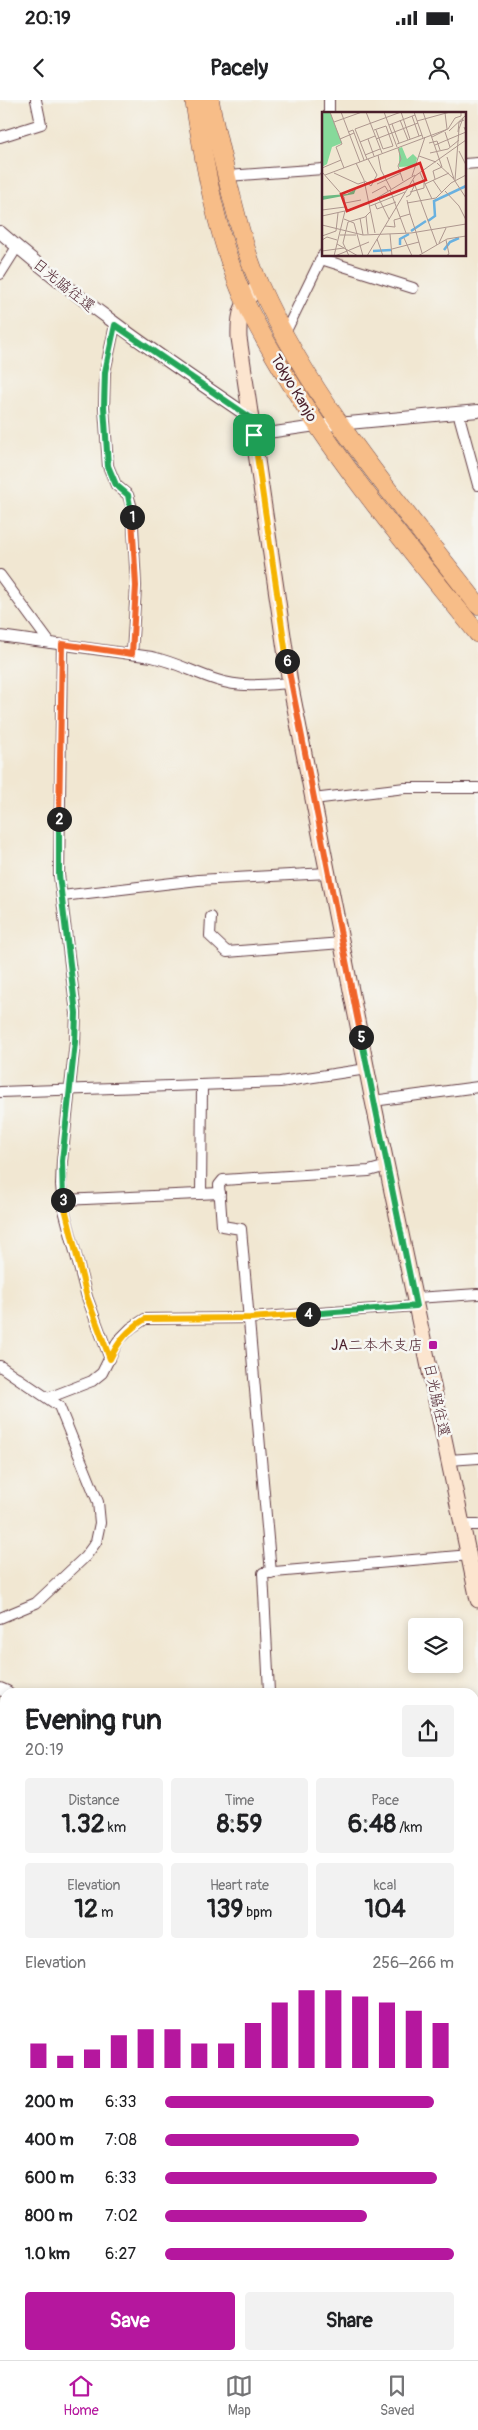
<!DOCTYPE html>
<meta charset="utf-8">
<style>
:root{--surface:#fff;--page:#f2f2f2;--text:#202124;--muted:#757577;--line:#e0e0e0;--accent:#b5179e}
body{margin:0;font-family:Pangolin,"Klee One",sans-serif;background:var(--page);color:var(--text);height:100vh;display:flex;flex-direction:column;font-size:19px;white-space:nowrap}
*{box-sizing:border-box;margin:0}
p{font-size:16px;color:var(--muted)}
.icon{flex:none;width:28px;height:28px;fill:none;stroke:currentColor;stroke-width:2;stroke-linecap:round;stroke-linejoin:round}
.map{position:relative;flex:1;overflow:hidden}
.panel{position:absolute;left:0px;top:1588px;width:479px;height:672px;display:flex;flex-direction:column;background:var(--surface);border-radius:15px 15px 0 0;box-shadow:0 2px 8px #0003}
.panel>*{flex:none}
.tools{position:absolute;left:408px;top:1518px;display:grid;gap:10px}
.tools a{display:grid;place-items:center;width:55px;height:55px;border-radius:5px;background:var(--surface);box-shadow:0 2px 8px #0003;font-size:25px}
.pin{position:absolute;display:grid;place-items:center;width:42px;height:42px;color:#fff;margin:-21px;border-radius:10px;box-shadow:0 2px 8px #0006}
.km{position:absolute;width:25px;height:25px;margin:-12px;border-radius:50%;background:#222;color:#fff;font-size:14px;line-height:25px;text-align:center}
.round{display:grid;place-items:center;flex:none;width:52px;height:52px;border-radius:5px;background:var(--page)}
.headline{display:flex;align-items:center;justify-content:space-between;height:85px;padding:0 25px}
h1{font-size:28px;font-weight:700;line-height:38px}
.stats{display:grid;grid-template-columns:repeat(3,1fr);gap:8px;height:85px;padding:5px 25px}
.stats div{display:grid;align-content:center;border-radius:5px;background:var(--page);text-align:center}
.stats b{font-size:25px;font-weight:700}
.stats small{font-size:14px;font-weight:400}
.stats p{font-size:14px}
.chart{height:140px;padding:10px 25px}
.chart p{display:flex;justify-content:space-between}
.chart svg{width:100%;height:90px;margin-top:5px;stroke:var(--accent);stroke-width:6}
.action{display:flex;gap:10px;margin-top:auto;padding:10px 25px}
.action a{flex:1;height:58px;border-radius:5px;background:var(--accent);color:#fff;font-size:20px;font-weight:700;line-height:58px;text-align:center}
.action a+a{background:var(--page);color:var(--text)}
ul{padding:0 25px;list-style:none;font-size:16px}
li{display:grid;grid-template-columns:80px 60px 1fr;align-items:center;height:38px}
li i{height:12px;border-radius:6px;background:var(--accent)}
.status{display:flex;justify-content:space-between;align-items:center;height:35px;padding:0 25px;background:var(--surface);direction:ltr}
.status svg{height:14px;fill:currentColor}
header{display:flex;justify-content:space-between;align-items:center;height:65px;padding:0 25px;background:var(--surface);font-size:22px;font-weight:700}
.tab-bar{display:flex;justify-content:space-around;align-items:center;height:70px;border-top:1px solid var(--line);background:var(--surface);font-size:14px;color:var(--muted)}
.tab-bar a{display:grid;justify-items:center;gap:2px}
.tab-bar .active{color:var(--accent)}
.map>svg:first-child{display:block}
</style>
<div class="status"><b>20:19</b><svg viewBox="0 0 49 12"><path d="M0 12V9h3v3zM5 12V6h3v6zM10 12V3h3v9zM15 12V0h3v12zM26 1h20v11H26zM47 4h2v5h-2z"/></svg></div>
<header><svg class="icon" aria-label="back" viewBox="0 0 24 24"><path d="M15 5l-7 7 7 7"/></svg>Pacely<svg class="icon" aria-label="person" viewBox="0 0 24 24"><circle cx="12" cy="8" r="4"/><path d="M4 21q1-7 8-7t8 7"/></svg></header>
<div class="map">
<svg width="478" height="2260" viewBox="0 0 478 2260">
<rect width="100%" height="100%" fill="#f6f6f2"/>
<filter id="ink" filterUnits="userSpaceOnUse"><feTurbulence type="fractalNoise" baseFrequency=".02" numOctaves="2"/><feDisplacementMap in="SourceGraphic" scale="10" xChannelSelector="R" yChannelSelector="G"/><feConvolveMatrix kernelMatrix="1 2 1 2 8 2 1 2 1" color-interpolation-filters="sRGB"/></filter>
<filter id="wash" filterUnits="userSpaceOnUse"><feTurbulence type="fractalNoise" baseFrequency=".0096" numOctaves="4" result="noise"/><feDisplacementMap in="SourceGraphic" scale="20" xChannelSelector="R" yChannelSelector="G"/><feGaussianBlur stdDeviation="1.12" result="paint"/><feColorMatrix in="noise" values="0 0 0 0 0 0 0 0 0 0 0 0 0 0 0 0 0 1.4 0 .05"/><feComposite in="paint" operator="in"/></filter>
<g filter="url(#wash)">
<rect width="100%" height="100%" fill="#f1e7d2"/>
<path fill="#6cb982" stroke="#5b6c56" d="M5,2186v69h83l-1,5h-87v-63z"/>
</g>
<g filter="url(#ink)">
<g fill="none" stroke-linecap="round" stroke-linejoin="round">
<defs>
<g id="minor">
<path d="M329,0v14"/>
<path d="M0,37l41,-13 -5,-24"/>
<path d="M464,64l14,-1"/>
<path d="M227,76l96,-7"/>
<path d="M321,159l92,29"/>
<path d="M0,174l17,-27"/>
<path d="M115,225l-10,47 -1,35 4,59 8,19 12,10 4,13 4,78 -4,68"/>
<path d="M284,235l39,-80"/>
<path d="M458,312l20,73"/>
<path d="M254,335l62,-9"/>
<path d="M0,475l50,68"/>
<path d="M0,536l152,21c23,5 43,16 65,23 24,8 48,5 73,3"/>
<path d="M62,545l-3,230 17,138 -1,29 -13,119 -1,24 2,21 24,91 23,62"/>
<path d="M313,699l92,-11h73"/>
<path d="M62,796l136,-16 130,-7"/>
<path d="M211,817l-1,19 17,16 115,-9"/>
<path d="M0,992l280,-10 87,-13"/>
<path d="M373,1001l105,-14"/>
<path d="M201,1094l1,-108"/>
<path d="M63,1100l157,-7"/>
<path d="M415,1198l63,-4"/>
<path d="M0,1266l59,40 39,96 2,21 -4,19 -11,15 -49,46 -36,15"/>
<path d="M48,1298l44,-17 10,-8 16,-32 13,-13 14,-9 105,-1 166,-12"/>
<path d="M449,1360l29,-2"/>
<path d="M464,1425h14"/>
<path d="M271,1473l-30,-344 -19,-3 -3,-41 4,-5 146,-9 18,-5"/>
<path d="M269,1592l-6,-119 207,-18"/>
<path d="M216,2260l2,-5"/>
</g>
<g id="tertiary">
<path d="M0,132c79,69 164,127 251,186"/>
<path d="M316,326l162,-15"/>
<path d="M0,1589l7,3"/>
<path d="M474,1635h4"/>
<path d="M317,2255l11,5"/>
<path d="M56,2260l4,-5"/>
</g>
<path id="secondary" d="M259,185c-17,19 -21,27 -20,53l51,345 83,418 105,499"/>
<g id="trunk">
<path d="M194,0c11,68 23,138 51,201 11,25 26,49 40,73 55,93 126,176 193,260"/>
<path d="M210,0c4,26 11,52 17,78 9,36 18,74 33,108 53,118 140,218 218,319"/>
</g>
</defs>
<use href="#minor" stroke="#633d44" stroke-width="12"/>
<use href="#tertiary" stroke="#633d44" stroke-width="14"/>
<use href="#secondary" stroke="#633d44" stroke-width="17"/>
<use href="#trunk" stroke="#633d44" stroke-width="19"/>
<use href="#minor" stroke="#fff" stroke-width="10"/>
<use href="#tertiary" stroke="#fff" stroke-width="12"/>
<use href="#secondary" stroke="#fce5cf" stroke-width="15"/>
<use href="#trunk" stroke="#f7bd88" stroke-width="18"/>
</g>
</g>
<g fill="none" stroke-linecap="round" stroke-linejoin="round" filter="url(#ink)">
<defs>
<path id="split-1" d="M132,417l-4,-22 -12,-10 -8,-19 -4,-59 1,-35 10,-47 136,93 3,17"/>
<path id="split-2" d="M59,719l3,-175 70,10 4,-68 -4,-69"/>
<path id="split-3" d="M59,719v56l17,138 -1,29 -13,119 1,39"/>
<path id="split-4" d="M63,1100l24,97 23,62c9,-19 18,-29 35,-40l105,-1 58,-4"/>
<path id="split-5" d="M308,1214l108,-8 -55,-269"/>
<path id="split-6" d="M287,561l74,376"/>
<path id="split-7" d="M254,335l33,226"/>
</defs>
<use href="#split-1" stroke="#fff" stroke-width="10"/>
<use href="#split-2" stroke="#fff" stroke-width="10"/>
<use href="#split-3" stroke="#fff" stroke-width="10"/>
<use href="#split-4" stroke="#fff" stroke-width="10"/>
<use href="#split-5" stroke="#fff" stroke-width="10"/>
<use href="#split-6" stroke="#fff" stroke-width="10"/>
<use href="#split-7" stroke="#fff" stroke-width="10"/>
<use href="#split-1" stroke="#22a559" stroke-width="6"/>
<use href="#split-2" stroke="#f0652b" stroke-width="6"/>
<use href="#split-3" stroke="#22a559" stroke-width="6"/>
<use href="#split-4" stroke="#f5b400" stroke-width="6"/>
<use href="#split-5" stroke="#22a559" stroke-width="6"/>
<use href="#split-6" stroke="#f0652b" stroke-width="6"/>
<use href="#split-7" stroke="#f5b400" stroke-width="6"/>
</g>
<rect fill="#b5179e" stroke="#f6f6f2" stroke-width="2" x="428" y="1240" width="10" height="10" rx="2.5"/>
<g text-anchor="middle" stroke-width="5" stroke-linejoin="round" paint-order="stroke">
<g font-size="15" fill="#4a1f2b" stroke="#f6f6f2">
<text transform="translate(64 185) rotate(39)" y="5">日光脇往還</text>
<text transform="translate(294 288) rotate(59)" y="5">Tokyo Kanjo</text>
<text transform="translate(437 1300) rotate(78)" y="5">日光脇往還</text>
</g>
<g font-size="15" fill="#4a1f2b" stroke="#f6f6f2" text-anchor="end">
<text x="423" y="1250">JA二本木支店</text>
</g>
</g>
<g transform="translate(322 12)">
<rect width="144" height="144" fill="#f1e7d2"/>
<path d="M0,0h8l12,31 -10,4 -5,17 -5,3zM80,35l5,12 6,-5 4,4 -2,8 -16,1v-19z" fill="#86d99a"/>
<path d="M34,77l-2,5 -32,6v-4l25,-2z" fill="#6cb982"/>
<path fill="none" stroke="#69b1e0" stroke-width="2.5" d="M106,109l7,-5 -1,-15 32,-15M89,119l15,-10M78,133v-6l9,-5M122,138l6,-8 9,-4M51,139l18,-1"/>
<path fill="none" stroke="#ae978f" stroke-width="1" d="M8,0l12,32 -6,3 8,21M19,0l19,50M44,0l16,41M62,0l13,35M79,0l9,27M92,0l9,26M101,0l19,55M123,1l2,16M90,4l7,20M78,8l8,20M95,9l33,-9M12,10l28,-10M70,12l7,19M67,13l26,-10M52,18l12,-4 7,20M54,18l7,19 10,-3M127,19l17,-16M26,20l5,-2 11,30M123,20l5,15M136,20l1,-10 5,-2M110,25l14,-7M18,27l14,-6M46,27l6,17M54,27l42,-16M38,30l15,-6M107,31l8,-2 3,9M75,32l25,-9M113,33l31,-13 -2,-5M76,36l3,11 -3,7 5,15M137,39l7,14M108,41l18,-4 11,-9M43,43l15,-6M56,43l3,15 10,19M97,44l17,6M125,45l7,22M45,47l-12,-30 46,-17M34,51l8,17 11,53M115,51l16,15 13,20M0,56l19,-8M0,60l22,25 2,14M12,61l24,11 6,-2M98,61l12,26M3,63l123,-46 7,-11 6,-2v-4M90,64l13,-39M113,67l-2,-8 9,-4M91,68l24,65M111,68l9,13M133,68l4,-51 4,-11M43,69l6,5 6,-11 -9,-16M55,72l24,-11M103,72l24,-11M68,78l16,43M123,79l14,15 7,14M88,80l14,-4v-6M50,81l13,-7 3,5M56,85l11,22M84,85l4,-2 5,-11M23,91l16,-3M85,91l29,-5 15,-15 15,-8M53,92l2,5 19,-7M48,94l35,-14M0,98l23,-3M88,102l6,18M0,104l23,-5M44,104l2,18M78,105l10,-3 -3,-14M38,106l3,17M22,107l10,4 9,33M0,113l41,10 48,-2 55,-9M63,114l10,1 -1,-7 7,-2M94,120l6,21M68,122l2,22M18,123h16M0,124l14,-5 2,-18M82,126l8,18M55,127l6,17M0,128l5,-3 10,3M124,128l3,14 -3,2M117,131l7,-15M15,132l21,12M70,137l27,-7M0,139l22,-3M12,144l11,-45 24,-8 46,-28M13,144l34,-14M27,144l-6,-13 5,-21 17,-5 6,-6M45,144l48,-80 51,-36M96,144l29,-17 19,-3"/>
<path fill="#d62828" fill-opacity="0.15" stroke="#d62828" stroke-width="2.5" d="M98,51l6,17 -79,31 -6,-17z"/>
<rect width="144" height="144" fill="none" stroke="#4a1f2b" stroke-width="2.5"/>
</g>
</svg>
<div class="tools">
<a><svg class="icon" aria-label="layers" viewBox="0 0 24 24"><path d="M12 4l9 5-9 5-9-5zM3 14l9 5 9-5"/></svg></a>
</div>
<div class="pin" style="left:254px;top:335px;background:#1e9e55"><svg class="icon" aria-label="arrive" viewBox="0 0 24 24"><path d="M6 21V4h12l-3 4 3 4H6"/></svg></div>
<b class="km" style="left:132px;top:417px">1</b>
<b class="km" style="left:59px;top:719px">2</b>
<b class="km" style="left:63px;top:1100px">3</b>
<b class="km" style="left:308px;top:1214px">4</b>
<b class="km" style="left:361px;top:937px">5</b>
<b class="km" style="left:287px;top:561px">6</b>
<section class="panel">
<div class="headline"><div><h1>Evening run</h1><p>20:19</p></div><a class="round"><svg class="icon" aria-label="share" viewBox="0 0 24 24"><path d="M12 15V3M7 8l5-5 5 5M5 13v7h14v-7"/></svg></a></div>
<div class="stats">
<div><p>Distance</p><b>1.32<small> km</small></b></div>
<div><p>Time</p><b>8:59</b></div>
<div><p>Pace</p><b>6:48<small> /km</small></b></div>
</div>
<div class="stats">
<div><p>Elevation</p><b>12<small> m</small></b></div>
<div><p>Heart rate</p><b>139<small> bpm</small></b></div>
<div><p>kcal</p><b>104</b></div>
</div>
<div class="chart"><p><span>Elevation</span>256–266 m</p>
<svg viewBox="0 0 160 44" preserveAspectRatio="none"><path d="M5 44V32M15 44V38M25 44V35M35 44V28M45 44V25M55 44V25M65 44V32M75 44V32M85 44V22M95 44V12M105 44V6M115 44V6M125 44V9M135 44V12M145 44V16M155 44V22"/></svg>
</div>
<ul>
<li><b>200 m</b>6:33<i style="width:93%"></i></li>
<li><b>400 m</b>7:08<i style="width:67%"></i></li>
<li><b>600 m</b>6:33<i style="width:94%"></i></li>
<li><b>800 m</b>7:02<i style="width:70%"></i></li>
<li><b>1.0 km</b>6:27<i style="width:100%"></i></li>
</ul>
<div class="action"><a>Save</a><a>Share</a></div>
</section>
</div>
<nav class="tab-bar">
<a class="active"><svg class="icon" aria-label="home" viewBox="0 0 24 24"><path d="M3 11l9-7 9 7M6 9v11h12V9"/></svg>Home</a>
<a><svg class="icon" aria-label="map" viewBox="0 0 24 24"><path d="M3 6l6-2 6 2 6-2v14l-6 2-6-2-6 2zM9 4v14M15 6v14"/></svg>Map</a>
<a><svg class="icon" aria-label="saved" viewBox="0 0 24 24"><path d="M7 4h10v16l-5-4-5 4z"/></svg>Saved</a>
</nav>
